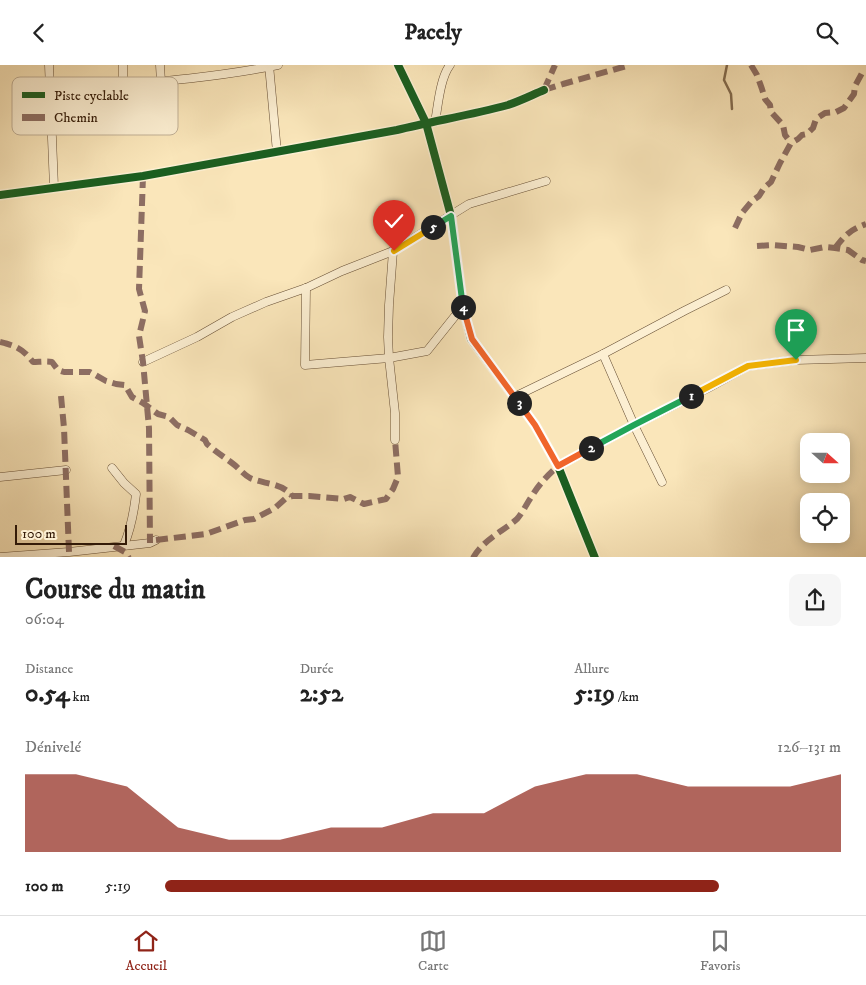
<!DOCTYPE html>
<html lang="fr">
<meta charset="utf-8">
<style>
:root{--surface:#fff;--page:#f6f6f6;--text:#222;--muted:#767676;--line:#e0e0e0;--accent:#8f2418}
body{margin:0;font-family:"IM FELL DW Pica",serif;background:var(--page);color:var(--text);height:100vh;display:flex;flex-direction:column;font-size:19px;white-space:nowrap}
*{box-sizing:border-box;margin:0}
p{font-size:16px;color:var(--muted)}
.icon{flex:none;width:28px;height:28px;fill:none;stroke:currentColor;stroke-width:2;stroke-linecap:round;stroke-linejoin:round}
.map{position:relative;height:492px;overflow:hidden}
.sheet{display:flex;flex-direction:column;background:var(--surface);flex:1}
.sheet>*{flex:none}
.needle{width:32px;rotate:111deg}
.controls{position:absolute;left:800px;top:368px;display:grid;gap:10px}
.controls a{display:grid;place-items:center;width:50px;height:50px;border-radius:10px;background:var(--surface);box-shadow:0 2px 12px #0003;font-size:25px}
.scale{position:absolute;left:15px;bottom:12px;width:112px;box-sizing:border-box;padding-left:5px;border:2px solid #341b08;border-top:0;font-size:14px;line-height:18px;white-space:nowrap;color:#341b08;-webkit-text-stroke:4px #fcefd2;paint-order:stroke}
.pin{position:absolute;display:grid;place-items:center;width:42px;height:42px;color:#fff;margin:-51px -21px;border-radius:50% 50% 50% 0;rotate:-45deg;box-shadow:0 0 5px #0007}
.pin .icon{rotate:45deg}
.km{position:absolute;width:25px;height:25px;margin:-12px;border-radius:50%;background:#222;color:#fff;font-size:14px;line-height:25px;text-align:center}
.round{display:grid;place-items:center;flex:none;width:52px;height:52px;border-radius:10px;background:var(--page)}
.head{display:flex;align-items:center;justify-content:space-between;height:85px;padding:0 25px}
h1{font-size:28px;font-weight:700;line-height:38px}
.metrics{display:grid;grid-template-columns:repeat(3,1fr);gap:8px;height:85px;padding:5px 25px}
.metrics div{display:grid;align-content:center}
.metrics b{font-size:25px;font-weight:700}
.metrics small{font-size:14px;font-weight:400}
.metrics p{font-size:14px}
.chart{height:140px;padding:10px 25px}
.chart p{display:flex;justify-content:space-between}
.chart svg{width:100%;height:90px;margin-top:5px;fill:var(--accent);opacity:.7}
ul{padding:0 25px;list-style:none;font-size:16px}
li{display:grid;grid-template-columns:80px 60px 1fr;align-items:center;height:38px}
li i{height:12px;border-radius:6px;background:var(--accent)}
header{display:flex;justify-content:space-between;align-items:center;height:65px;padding:0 25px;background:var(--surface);font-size:22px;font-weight:700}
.dock{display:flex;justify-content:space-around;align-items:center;height:70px;border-top:1px solid var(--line);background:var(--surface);font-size:14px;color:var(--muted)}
.dock a{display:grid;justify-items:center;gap:2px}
.dock .current{color:var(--accent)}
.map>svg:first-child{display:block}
</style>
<header><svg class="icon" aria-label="back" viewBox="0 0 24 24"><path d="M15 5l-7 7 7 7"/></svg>Pacely<svg class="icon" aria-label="search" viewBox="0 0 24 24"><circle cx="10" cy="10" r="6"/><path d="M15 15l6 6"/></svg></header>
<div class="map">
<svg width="866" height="493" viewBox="0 0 866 493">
<rect width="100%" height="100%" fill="#fae6ba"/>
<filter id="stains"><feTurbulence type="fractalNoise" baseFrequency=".004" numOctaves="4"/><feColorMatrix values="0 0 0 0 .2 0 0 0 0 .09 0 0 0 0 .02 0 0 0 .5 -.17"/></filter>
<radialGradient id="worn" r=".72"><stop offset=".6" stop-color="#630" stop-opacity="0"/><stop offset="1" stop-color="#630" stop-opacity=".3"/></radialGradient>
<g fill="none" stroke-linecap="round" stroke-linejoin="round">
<path stroke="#836b4e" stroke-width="2.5" d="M727,0l-3,15 7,14 1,15"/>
<defs>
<g id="minor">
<path d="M49,0l5,122"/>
<path d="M123,0v19"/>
<path d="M160,0l1,17"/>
<path d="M269,0l8,87"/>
<path d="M398,0l28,58 25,93 12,90 8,33 64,86 23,41 37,92"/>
<path d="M50,26c76,-7 153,-11 228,-26"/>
<path d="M435,57c3,-16 5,-44 15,-57"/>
<path d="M0,130l143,-19 254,-46c37,-9 74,-15 111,-25 12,-4 24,-10 36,-15"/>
<path d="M393,186l-4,54 -1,32 1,21 6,55v27"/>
<path d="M306,223l-1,77 84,-7 38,-7 36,-45"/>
<path d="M603,289l31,71 28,57"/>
<path d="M143,297l54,-25 35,-20 34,-15 40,-14 36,-17 51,-20 76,-47 77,-23"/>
<path d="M514,332l89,-43 81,-43 42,-21"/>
<path d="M558,401l76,-41 74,-37 40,-22 48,-6 70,-2"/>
<path d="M112,403l12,15 12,11c-2,18 -5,34 -12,51"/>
<path d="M0,412l66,-7"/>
<path d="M0,492l69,-5 81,-9 6,-3"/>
</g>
</defs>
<use href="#minor" stroke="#664e34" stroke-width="9"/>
<use href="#minor" stroke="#fcefd2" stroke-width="8"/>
<g stroke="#8d6e63" stroke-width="6" stroke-dasharray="12 6" stroke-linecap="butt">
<path d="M751,0l6,10 5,14 3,10 5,6 1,7 12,13 2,10 6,8"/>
<path d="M544,25l19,-6 67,-19"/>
<path d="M544,25l11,-25"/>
<path d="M143,111l-4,113 6,22 -6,25 4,26 6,66 1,115"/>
<path d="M735,163l7,-15 10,-12 7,-5 5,-8 7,-6 9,-19 11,-20 7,-4 4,-4 5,-1 6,-6 3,-9 9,-6 11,-1 8,-4 10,-14 1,-8 7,-13 4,-3"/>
<path d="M757,181l15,-1 26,2 12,3 15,-3 10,1 13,2 14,10 4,1"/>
<path d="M835,183c11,-14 15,-18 31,-24"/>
<path d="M0,277c16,4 22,6 33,20 6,0 12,-1 19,0l6,8 6,2h26l16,9 10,3 9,1 7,12 11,6 15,11 11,3 8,8 11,5 17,10 2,4c8,7 17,13 25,19 7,5 11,11 18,15 13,6 33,5 42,18"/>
<path d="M61,331l3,32 5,124"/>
<path d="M156,475l50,-6 39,-14 9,-1 21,-11 10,-9 7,-3h17l35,3 6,-2 14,7 22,-5 7,-10 5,-12 -3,-37"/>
<path d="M114,481l11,6 4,6"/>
<path d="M473,493c10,-18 29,-26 44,-39 6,-7 10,-16 15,-23 7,-12 16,-21 26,-30"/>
</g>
<defs>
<g id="cycleway">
<path d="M398,0l28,58 25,93 12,90 8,33 64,86 23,41 37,92"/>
<path d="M0,130l143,-19 254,-46c37,-9 74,-15 111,-25 12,-4 24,-10 36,-15"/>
</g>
</defs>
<use href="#cycleway" stroke="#fcefd2" stroke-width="11"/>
<use href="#cycleway" stroke="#1b5e20" stroke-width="8"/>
</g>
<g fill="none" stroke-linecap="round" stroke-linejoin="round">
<defs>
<path id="split-1" d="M691,331l57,-30 48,-6"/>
<path id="split-2" d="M591,383l43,-23 57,-29"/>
<path id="split-3" d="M519,338l16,22 23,41 33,-18"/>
<path id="split-4" d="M463,242l9,32 47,64"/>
<path id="split-5" d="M433,162l18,-11 12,91"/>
<path id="split-6" d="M394,186l39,-24"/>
</defs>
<use href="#split-1" stroke="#fff" stroke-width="10"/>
<use href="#split-2" stroke="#fff" stroke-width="10"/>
<use href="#split-3" stroke="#fff" stroke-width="10"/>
<use href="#split-4" stroke="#fff" stroke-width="10"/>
<use href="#split-5" stroke="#fff" stroke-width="10"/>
<use href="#split-6" stroke="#fff" stroke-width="10"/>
<use href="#split-1" stroke="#f5b400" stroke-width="6"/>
<use href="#split-2" stroke="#22a559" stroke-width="6"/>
<use href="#split-3" stroke="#f0652b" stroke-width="6"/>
<use href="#split-4" stroke="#f0652b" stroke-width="6"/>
<use href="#split-5" stroke="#22a559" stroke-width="6"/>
<use href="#split-6" stroke="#f5b400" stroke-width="6"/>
</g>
<rect x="12" y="12" width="166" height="58" rx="8" fill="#fcefd2" stroke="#c0af95" stroke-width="1"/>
<rect x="22" y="27" width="23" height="6" fill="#1b5e20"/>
<rect x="22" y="49" width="23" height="7" fill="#8d6e63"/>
<g font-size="14" fill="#341b08">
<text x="54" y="35">Piste cyclable</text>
<text x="54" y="57">Chemin</text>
</g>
<rect width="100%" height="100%" filter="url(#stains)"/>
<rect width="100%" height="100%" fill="url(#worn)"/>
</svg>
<div class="controls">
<a><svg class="needle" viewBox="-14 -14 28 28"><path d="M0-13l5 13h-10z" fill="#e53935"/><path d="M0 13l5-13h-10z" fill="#767676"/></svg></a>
<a><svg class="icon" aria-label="locate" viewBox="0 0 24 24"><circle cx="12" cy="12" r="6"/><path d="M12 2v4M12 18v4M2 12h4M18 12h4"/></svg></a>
</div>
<div class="scale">100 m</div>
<div class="pin" style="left:796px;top:295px;background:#1e9e55"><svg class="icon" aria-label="arrive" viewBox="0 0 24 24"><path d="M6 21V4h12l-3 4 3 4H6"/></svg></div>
<div class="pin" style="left:394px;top:186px;background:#d93025"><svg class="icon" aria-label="check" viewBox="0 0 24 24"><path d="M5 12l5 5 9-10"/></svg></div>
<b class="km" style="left:691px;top:331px">1</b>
<b class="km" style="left:591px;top:383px">2</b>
<b class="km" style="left:519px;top:338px">3</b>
<b class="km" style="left:463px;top:242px">4</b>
<b class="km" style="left:433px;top:162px">5</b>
</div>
<section class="sheet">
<div class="head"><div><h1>Course du matin</h1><p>06:04</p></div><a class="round"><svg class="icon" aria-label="share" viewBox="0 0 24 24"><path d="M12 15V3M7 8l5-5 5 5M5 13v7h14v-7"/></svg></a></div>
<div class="metrics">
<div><p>Distance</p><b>0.54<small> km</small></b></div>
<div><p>Durée</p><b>2:52</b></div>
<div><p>Allure</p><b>5:19<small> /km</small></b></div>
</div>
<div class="chart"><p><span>Dénivelé</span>126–131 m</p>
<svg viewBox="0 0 160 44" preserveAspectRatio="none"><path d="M0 44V6L10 6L20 12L30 32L40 38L50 38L60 32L70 32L80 25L90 25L100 12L110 6L120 6L130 12L140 12L150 12L160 6V44z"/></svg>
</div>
<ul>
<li><b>100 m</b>5:19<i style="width:82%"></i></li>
</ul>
</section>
<nav class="dock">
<a class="current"><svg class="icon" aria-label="home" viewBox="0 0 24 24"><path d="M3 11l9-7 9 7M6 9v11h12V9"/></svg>Accueil</a>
<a><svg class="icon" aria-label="map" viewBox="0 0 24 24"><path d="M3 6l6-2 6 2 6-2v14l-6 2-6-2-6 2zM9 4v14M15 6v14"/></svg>Carte</a>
<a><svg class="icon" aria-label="saved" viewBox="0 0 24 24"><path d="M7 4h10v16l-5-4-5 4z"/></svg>Favoris</a>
</nav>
